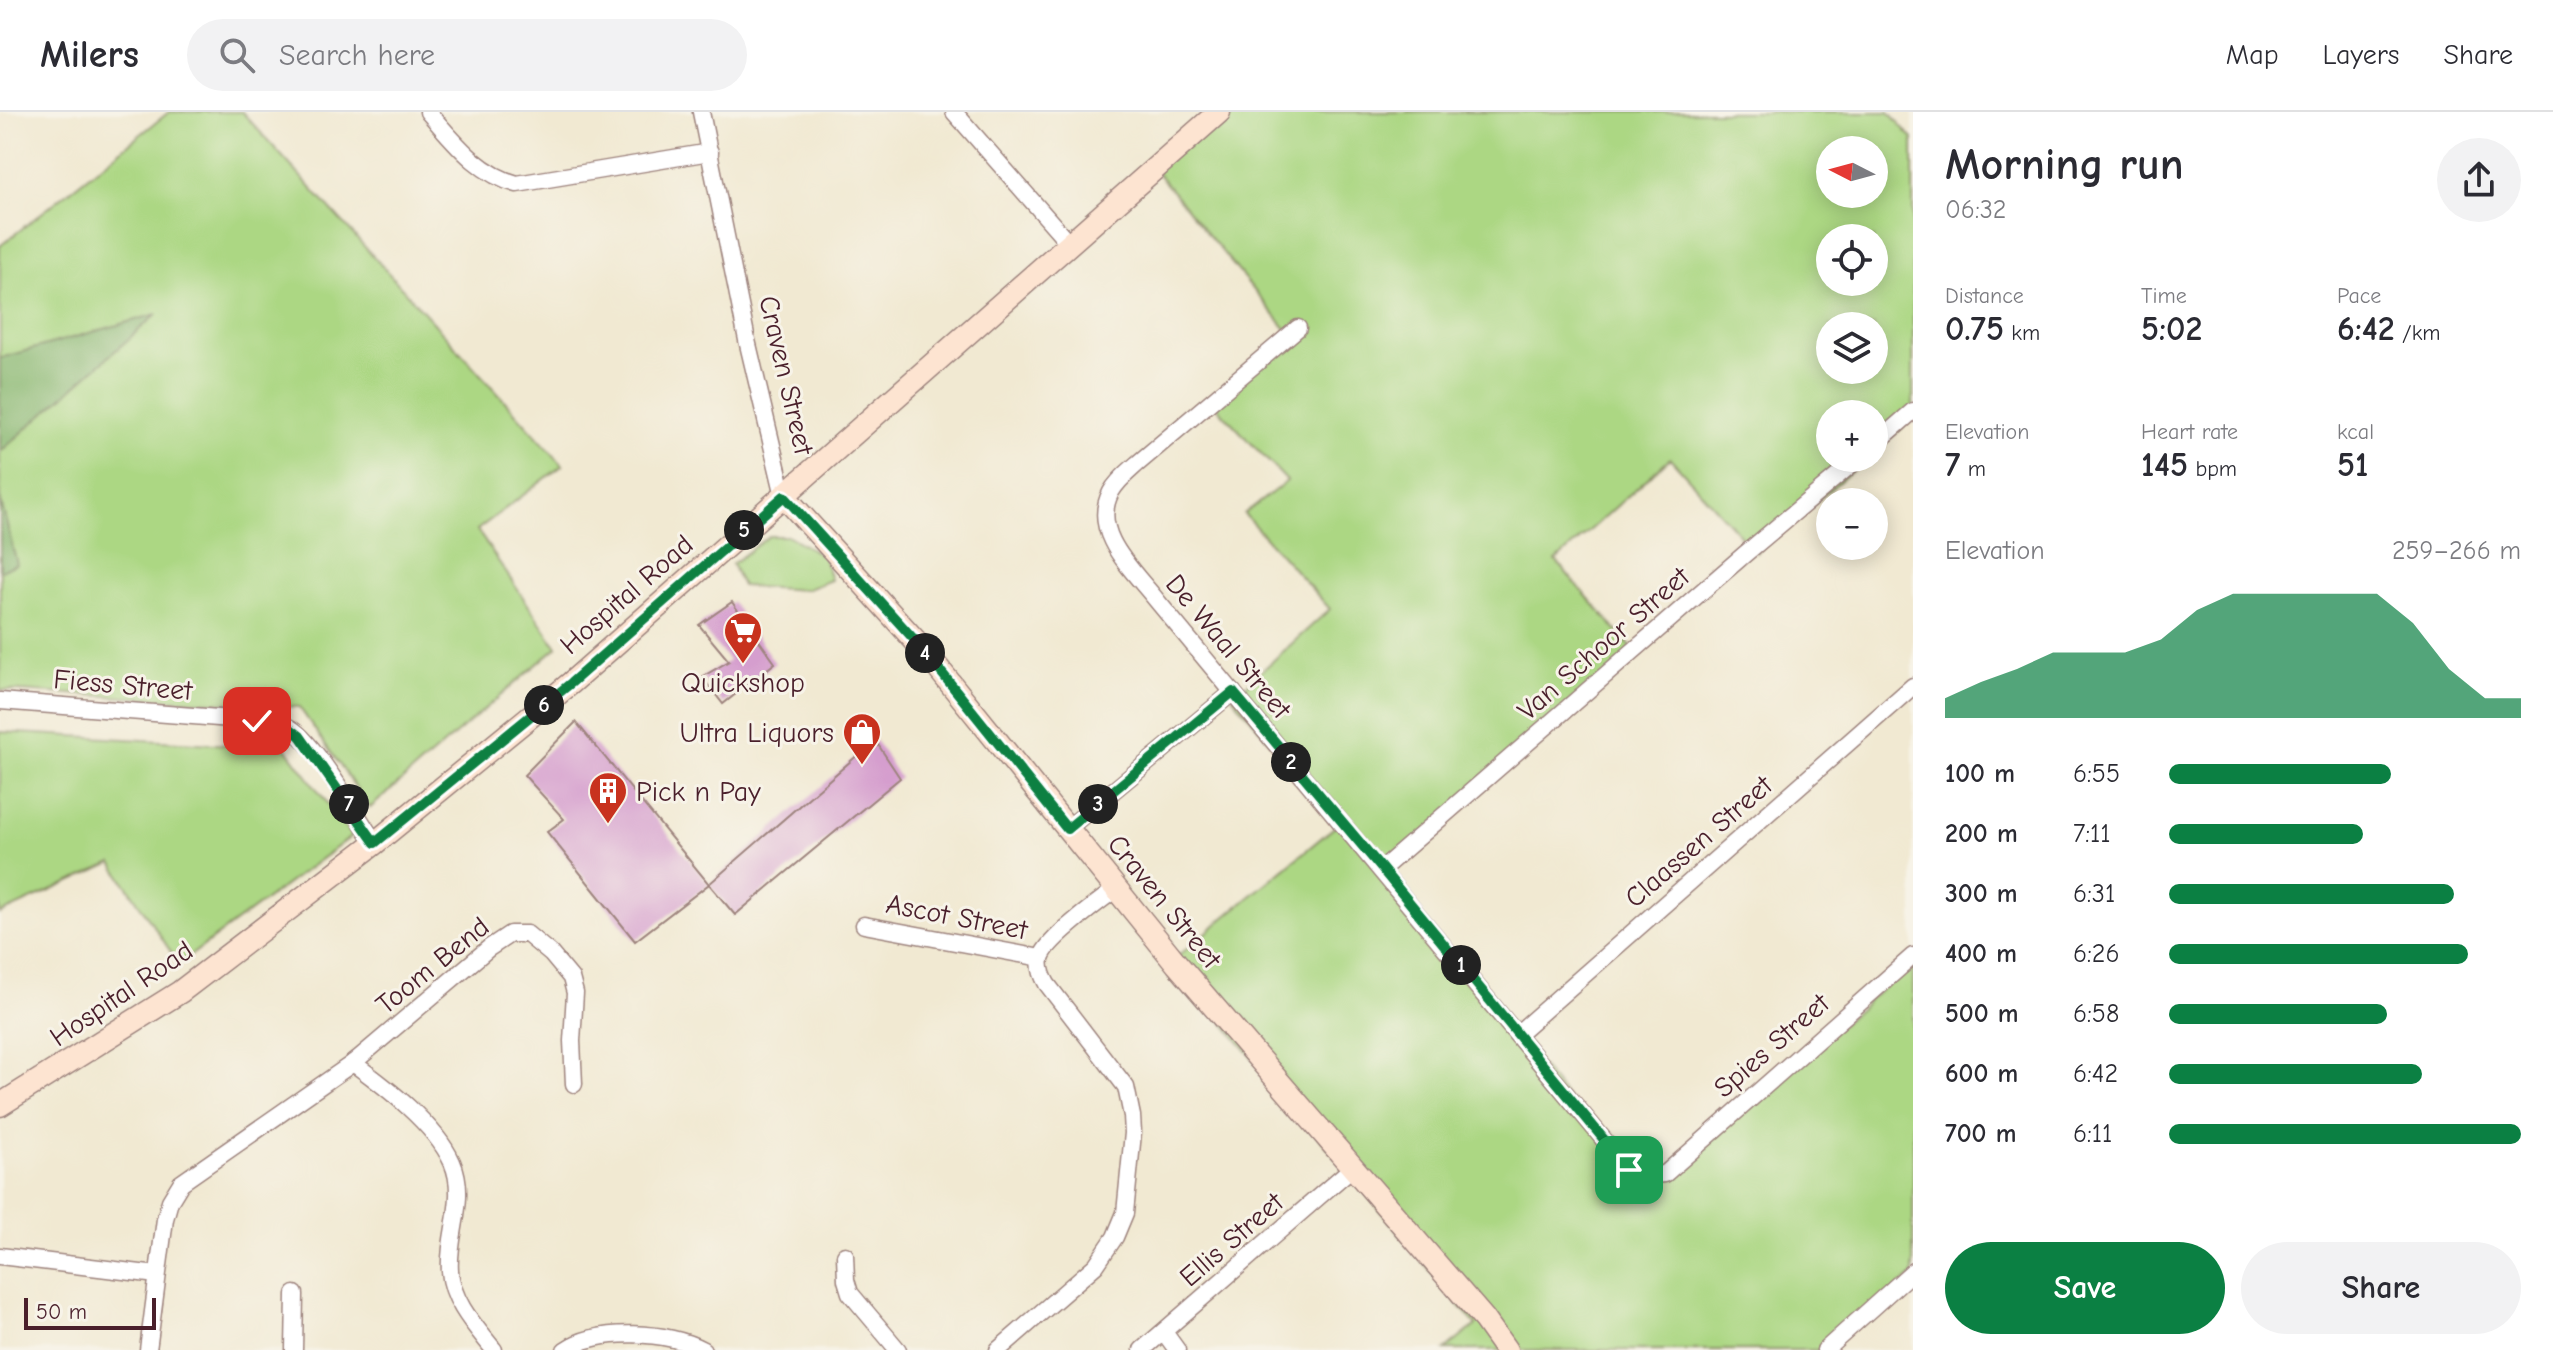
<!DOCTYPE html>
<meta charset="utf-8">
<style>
:root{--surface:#fff;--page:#f2f2f3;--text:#2b2b33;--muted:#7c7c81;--line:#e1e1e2;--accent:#0b8043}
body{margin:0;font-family:"Comic Neue",sans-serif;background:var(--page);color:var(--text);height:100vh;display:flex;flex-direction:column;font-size:30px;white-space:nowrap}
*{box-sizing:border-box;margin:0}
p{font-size:26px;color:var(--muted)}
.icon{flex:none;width:44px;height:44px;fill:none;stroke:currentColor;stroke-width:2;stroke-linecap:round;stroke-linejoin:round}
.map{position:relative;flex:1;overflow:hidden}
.sheet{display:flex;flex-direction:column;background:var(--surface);width:640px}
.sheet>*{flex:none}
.needle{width:52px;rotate:276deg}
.controls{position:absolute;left:1816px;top:24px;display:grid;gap:16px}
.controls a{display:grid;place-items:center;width:72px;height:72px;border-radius:50%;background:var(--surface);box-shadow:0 4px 20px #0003;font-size:40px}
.scale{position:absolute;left:24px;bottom:20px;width:132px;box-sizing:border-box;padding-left:8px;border:4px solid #4a1f2b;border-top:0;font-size:22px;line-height:28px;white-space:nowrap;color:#4a1f2b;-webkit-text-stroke:6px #f7f3e8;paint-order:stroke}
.pin{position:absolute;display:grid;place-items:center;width:68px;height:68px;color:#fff;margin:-34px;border-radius:16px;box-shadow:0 4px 12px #0006}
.km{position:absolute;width:40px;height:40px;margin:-20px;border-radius:50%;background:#222;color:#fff;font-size:22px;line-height:40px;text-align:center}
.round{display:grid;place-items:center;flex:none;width:84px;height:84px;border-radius:42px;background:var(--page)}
.head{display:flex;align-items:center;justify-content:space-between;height:136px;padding:0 32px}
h1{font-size:44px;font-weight:600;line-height:60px}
.figures{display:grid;grid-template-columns:repeat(3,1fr);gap:12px;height:136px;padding:8px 32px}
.figures div{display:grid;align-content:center}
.figures b{font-size:34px;font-weight:600}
.figures small{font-size:22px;font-weight:400}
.figures p{font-size:22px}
.chart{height:224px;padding:16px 32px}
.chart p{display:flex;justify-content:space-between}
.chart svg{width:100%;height:144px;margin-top:8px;fill:var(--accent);opacity:.7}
.cta{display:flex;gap:16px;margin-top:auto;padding:16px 32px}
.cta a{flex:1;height:92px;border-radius:48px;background:var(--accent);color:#fff;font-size:32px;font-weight:600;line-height:92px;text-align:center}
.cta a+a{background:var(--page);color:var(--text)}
ul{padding:0 32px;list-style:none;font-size:26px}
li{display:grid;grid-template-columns:128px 96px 1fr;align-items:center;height:60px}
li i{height:20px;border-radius:10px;background:var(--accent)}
header{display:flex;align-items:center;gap:48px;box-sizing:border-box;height:112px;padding:0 40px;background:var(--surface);border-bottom:2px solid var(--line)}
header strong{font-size:38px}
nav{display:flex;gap:44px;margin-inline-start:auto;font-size:28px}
.search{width:560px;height:72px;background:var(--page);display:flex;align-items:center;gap:20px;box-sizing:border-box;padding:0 28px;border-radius:44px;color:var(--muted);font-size:30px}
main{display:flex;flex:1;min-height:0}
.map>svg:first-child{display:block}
</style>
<header>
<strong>Milers</strong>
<div class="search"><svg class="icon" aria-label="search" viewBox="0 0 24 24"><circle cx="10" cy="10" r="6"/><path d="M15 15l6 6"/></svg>Search here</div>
<nav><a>Map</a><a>Layers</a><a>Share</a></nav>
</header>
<main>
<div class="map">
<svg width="1913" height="1238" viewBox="0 0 1913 1238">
<rect width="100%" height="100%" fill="#f7f3e8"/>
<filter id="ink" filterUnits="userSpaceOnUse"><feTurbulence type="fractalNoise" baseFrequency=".0125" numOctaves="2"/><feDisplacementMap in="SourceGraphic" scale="16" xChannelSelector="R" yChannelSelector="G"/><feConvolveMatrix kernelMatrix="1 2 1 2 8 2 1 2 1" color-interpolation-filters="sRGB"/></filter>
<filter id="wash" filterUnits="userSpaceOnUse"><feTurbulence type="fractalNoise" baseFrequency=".006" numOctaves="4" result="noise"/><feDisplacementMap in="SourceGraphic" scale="32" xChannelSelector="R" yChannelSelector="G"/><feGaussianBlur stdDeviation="1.8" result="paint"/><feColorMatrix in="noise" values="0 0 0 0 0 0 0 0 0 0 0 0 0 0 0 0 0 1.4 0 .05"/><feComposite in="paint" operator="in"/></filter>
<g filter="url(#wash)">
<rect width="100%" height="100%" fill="#f1e9d2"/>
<g fill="#acd783" stroke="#7b7b57" stroke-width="2" fill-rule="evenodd">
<path d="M169,0h73l321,353 -86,65 80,117 -187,161 -71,-101 -299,-17v-444z"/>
<path d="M1220,0h669l24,27v279l-39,34v-38h-44v44h37l-111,95 -86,-95 -114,103 82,94 -257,220 247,296 39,6 246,-215v313l-87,75h-381l31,-25 -304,-364 166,-137 -105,-127 97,-88 -86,-95 43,-33 -73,-77 76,-70 -135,-164zM1830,38h44v44h-44zM1830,126h44v44h-44zM1830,214h44v44h-44z"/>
<path d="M769,424h20l35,21 7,23 -26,10 -63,-4 -10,-22z"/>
<path d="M0,620l286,16 66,88 -173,128 -67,-101 -112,51z"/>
</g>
<g fill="#89b871" stroke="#6a6c4e" stroke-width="2">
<path d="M157,202l-157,138v-94z"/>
<path d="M0,386l17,66 -17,7z"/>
</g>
<g id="blocks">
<g fill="#d59ece">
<path d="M732,490l43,61 -52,41 -21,-27 27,-16 -30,-36z"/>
<path d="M576,610l133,162 -74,57 -88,-109 17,-13 -40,-44z"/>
<path d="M875,628l25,38 -165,137 -26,-31z"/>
</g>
</g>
</g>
<g filter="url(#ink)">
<use href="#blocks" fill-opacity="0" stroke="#9e847e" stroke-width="2"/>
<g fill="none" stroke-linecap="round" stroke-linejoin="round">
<defs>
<g id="street">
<path d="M428,0c26,29 50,62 89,72l193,-32"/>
<path d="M701,0l46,228 37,156"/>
<path d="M954,0l115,131"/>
<path d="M1298,216l-161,136c-9,8 -20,17 -26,28 -22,41 24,80 47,110l471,568 14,6 22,-2 248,-218"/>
<path d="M1874,333l39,-34"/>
<path d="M0,589l257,20c9,2 21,2 31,6 24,10 70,91 87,116"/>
<path d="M1067,717l166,-137"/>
<path d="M1382,757l363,-315 114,-96"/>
<path d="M864,813l177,33"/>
<path d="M1517,922l396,-348"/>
<path d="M353,951c33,24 82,61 99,99 16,36 -5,73 -2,109 2,31 26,56 44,79"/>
<path d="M845,1143l1,25 4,13 48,57"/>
<path d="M0,1144l157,19"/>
<path d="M1164,1220l13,18"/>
<path d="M148,1238l17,-131 5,-18 11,-18 172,-120 136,-115 21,-14h17l24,20 20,24 4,15 -3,48 2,43"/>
<path d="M294,1238l1,-56"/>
<path d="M565,1238c32,-23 105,-19 138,0"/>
<path d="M998,1238l98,-85 19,-28 10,-24 8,-80 -1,-17 -6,-29 -79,-103c-4,-7 -8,-15 -6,-25 4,-19 58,-57 76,-71"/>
<path d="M1142,1238l211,-183"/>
<path d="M1825,1238l88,-79"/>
</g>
<g id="secondary">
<path d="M784,384l137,151 256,317 307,355 22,31"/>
<path d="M0,993l180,-113 195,-149 196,-160 648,-571"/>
</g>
</defs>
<use href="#street" stroke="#9e847e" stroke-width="19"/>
<use href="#secondary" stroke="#9e847e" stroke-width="25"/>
<use href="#street" stroke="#fff" stroke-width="16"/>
<use href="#secondary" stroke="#fde4d1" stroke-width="22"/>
</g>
</g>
<g fill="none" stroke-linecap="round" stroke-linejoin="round" filter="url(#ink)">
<defs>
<path id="route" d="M257,609l31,6 12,9 75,107 196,-160 213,-187 137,151 146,182 166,-137 149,177 247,301"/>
</defs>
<use href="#route" stroke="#fff" stroke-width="16"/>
<use href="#route" stroke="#0b8043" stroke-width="10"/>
</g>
<defs>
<symbol id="supermarket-pin" viewBox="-11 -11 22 30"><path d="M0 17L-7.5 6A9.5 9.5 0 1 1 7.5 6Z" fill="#c8321e" stroke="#f7f3e8"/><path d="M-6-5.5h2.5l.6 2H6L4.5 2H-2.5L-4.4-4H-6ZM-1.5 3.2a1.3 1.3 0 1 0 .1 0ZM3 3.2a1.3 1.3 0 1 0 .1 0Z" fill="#fff"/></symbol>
<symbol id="shop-pin" viewBox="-11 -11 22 30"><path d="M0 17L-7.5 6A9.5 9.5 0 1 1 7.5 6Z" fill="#c8321e" stroke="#f7f3e8"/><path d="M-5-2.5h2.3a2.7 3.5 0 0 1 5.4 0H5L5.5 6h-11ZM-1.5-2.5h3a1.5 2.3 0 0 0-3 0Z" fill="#fff"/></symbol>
<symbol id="building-pin" viewBox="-11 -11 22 30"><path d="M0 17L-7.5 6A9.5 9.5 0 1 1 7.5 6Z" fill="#c8321e" stroke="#f7f3e8"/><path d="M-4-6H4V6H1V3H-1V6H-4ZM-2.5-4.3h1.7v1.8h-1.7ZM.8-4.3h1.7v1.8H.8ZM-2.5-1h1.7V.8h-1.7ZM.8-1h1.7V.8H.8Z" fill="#fff"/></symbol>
</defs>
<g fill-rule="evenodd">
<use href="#supermarket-pin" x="721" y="497" width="44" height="60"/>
<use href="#shop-pin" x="840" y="598" width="44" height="60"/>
<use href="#building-pin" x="586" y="657" width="44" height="60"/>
</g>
<g text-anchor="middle" stroke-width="6" stroke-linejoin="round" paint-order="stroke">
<g font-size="28" fill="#4a1f2b" stroke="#f7f3e8">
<text transform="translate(787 263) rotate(77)" y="10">Craven Street</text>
<text transform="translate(626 482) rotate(-41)" y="10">Hospital Road</text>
<text transform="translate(1603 531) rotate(-41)" y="10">Van Schoor Street</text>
<text transform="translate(1229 534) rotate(50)" y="10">De Waal Street</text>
<text transform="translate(123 572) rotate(5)" y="10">Fiess Street</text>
<text transform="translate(1698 729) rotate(-41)" y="10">Claassen Street</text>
<text transform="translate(1165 789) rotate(51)" y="10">Craven Street</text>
<text transform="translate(957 804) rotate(11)" y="10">Ascot Street</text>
<text transform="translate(432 853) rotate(-39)" y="10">Toom Bend</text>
<text transform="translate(121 881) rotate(-34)" y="10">Hospital Road</text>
<text transform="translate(1771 933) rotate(-41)" y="10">Spies Street</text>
<text transform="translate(1231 1127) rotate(-41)" y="10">Ellis Street</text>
</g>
<g font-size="28" fill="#4a1f2b" stroke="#f7f3e8">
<text x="743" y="580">Quickshop</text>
<text x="834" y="630" text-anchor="end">Ultra Liquors</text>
<text x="636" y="689" text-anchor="start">Pick n Pay</text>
</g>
</g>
</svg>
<div class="controls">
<a><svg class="needle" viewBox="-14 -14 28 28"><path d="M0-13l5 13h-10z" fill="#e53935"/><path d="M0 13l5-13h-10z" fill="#7c7c81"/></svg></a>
<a><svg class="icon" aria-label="locate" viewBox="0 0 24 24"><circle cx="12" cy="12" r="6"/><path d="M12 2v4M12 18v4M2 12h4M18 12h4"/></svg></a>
<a><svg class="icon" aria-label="layers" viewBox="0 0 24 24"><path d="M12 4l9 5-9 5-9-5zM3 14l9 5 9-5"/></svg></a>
<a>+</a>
<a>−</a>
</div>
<div class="scale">50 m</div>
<div class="pin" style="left:1629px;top:1058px;background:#1e9e55"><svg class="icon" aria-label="arrive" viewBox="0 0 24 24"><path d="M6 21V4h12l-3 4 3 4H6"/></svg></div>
<div class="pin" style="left:257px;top:609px;background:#d93025"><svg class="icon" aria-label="check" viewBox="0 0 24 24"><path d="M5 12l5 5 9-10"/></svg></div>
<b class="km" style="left:1461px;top:853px">1</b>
<b class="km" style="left:1291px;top:650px">2</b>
<b class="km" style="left:1098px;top:692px">3</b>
<b class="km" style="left:925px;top:541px">4</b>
<b class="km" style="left:744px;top:418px">5</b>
<b class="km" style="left:544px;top:593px">6</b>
<b class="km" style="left:349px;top:692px">7</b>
</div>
<section class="sheet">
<div class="head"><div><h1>Morning run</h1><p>06:32</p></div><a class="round"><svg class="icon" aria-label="share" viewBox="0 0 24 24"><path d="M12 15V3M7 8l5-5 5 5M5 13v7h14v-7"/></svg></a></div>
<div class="figures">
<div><p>Distance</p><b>0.75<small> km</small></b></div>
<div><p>Time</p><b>5:02</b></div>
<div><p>Pace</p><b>6:42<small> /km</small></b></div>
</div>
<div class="figures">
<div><p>Elevation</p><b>7<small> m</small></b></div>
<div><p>Heart rate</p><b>145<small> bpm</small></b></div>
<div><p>kcal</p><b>51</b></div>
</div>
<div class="chart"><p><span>Elevation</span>259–266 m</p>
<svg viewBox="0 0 160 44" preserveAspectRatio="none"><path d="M0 44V38L10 33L20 29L30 24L40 24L50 24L60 20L70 11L80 6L90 6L100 6L110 6L120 6L130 15L140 29L150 38L160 38V44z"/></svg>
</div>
<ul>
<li><b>100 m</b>6:55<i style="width:63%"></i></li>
<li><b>200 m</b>7:11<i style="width:55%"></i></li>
<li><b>300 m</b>6:31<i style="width:81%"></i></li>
<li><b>400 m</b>6:26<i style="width:85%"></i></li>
<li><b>500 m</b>6:58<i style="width:62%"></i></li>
<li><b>600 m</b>6:42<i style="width:72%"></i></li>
<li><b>700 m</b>6:11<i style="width:100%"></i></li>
</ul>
<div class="cta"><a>Save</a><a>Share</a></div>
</section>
</main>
